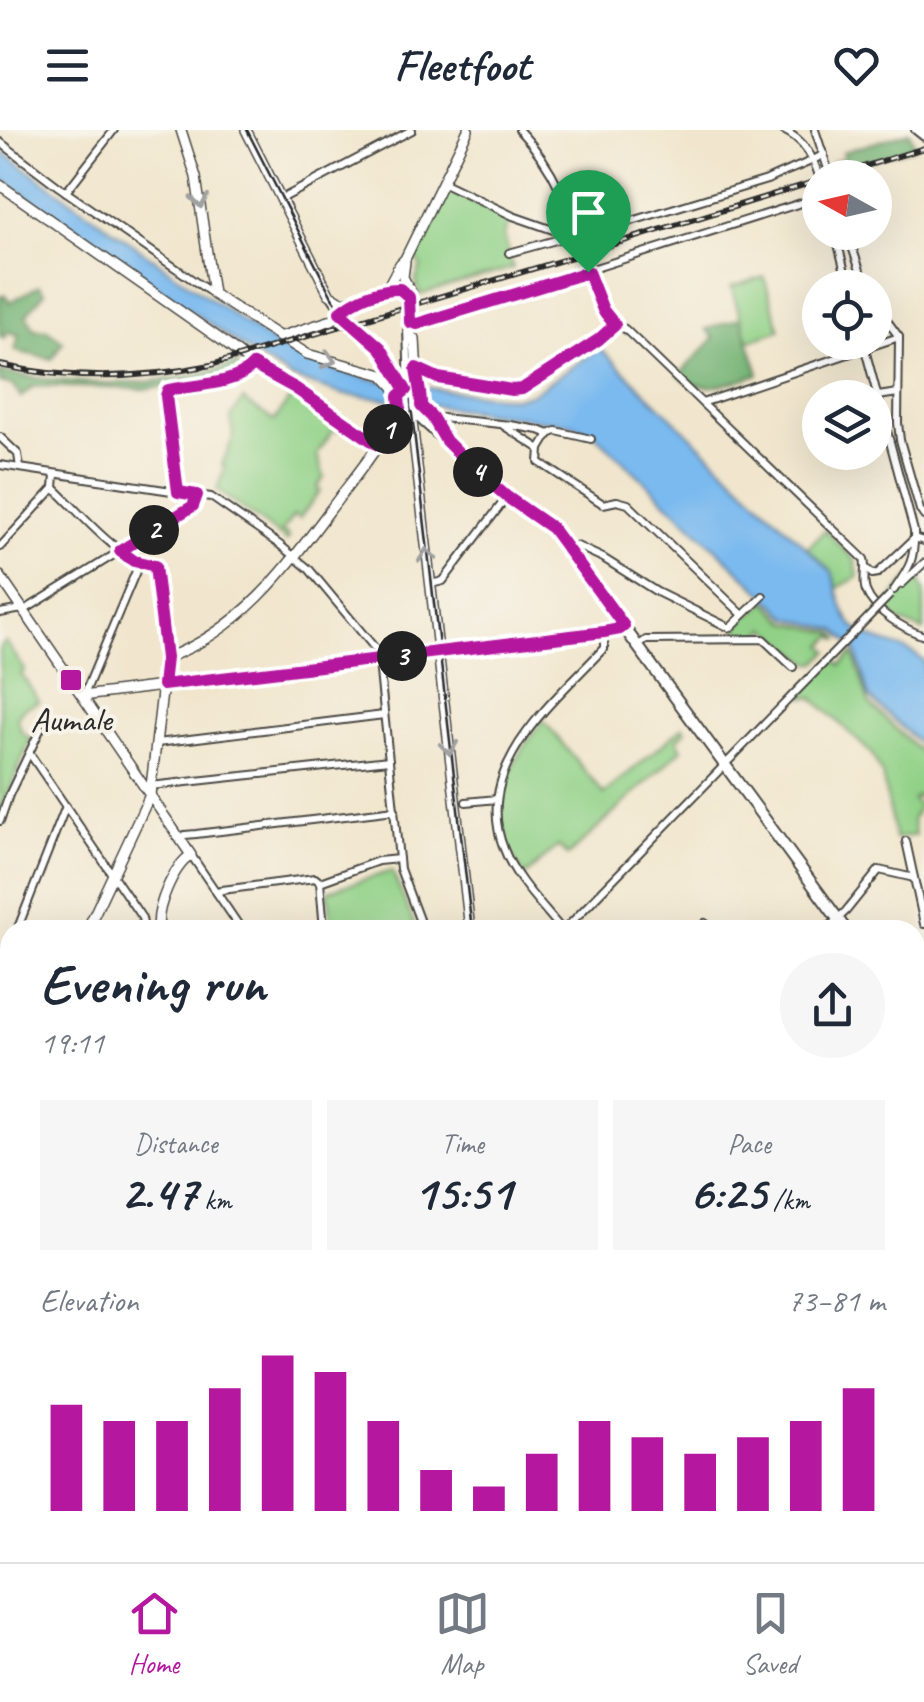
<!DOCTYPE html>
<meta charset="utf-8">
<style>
:root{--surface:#fff;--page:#f6f6f7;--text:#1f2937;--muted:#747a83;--line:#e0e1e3;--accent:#b5179e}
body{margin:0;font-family:Caveat,sans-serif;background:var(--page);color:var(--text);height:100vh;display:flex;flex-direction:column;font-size:38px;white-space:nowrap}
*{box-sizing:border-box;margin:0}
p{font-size:32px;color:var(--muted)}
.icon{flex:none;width:55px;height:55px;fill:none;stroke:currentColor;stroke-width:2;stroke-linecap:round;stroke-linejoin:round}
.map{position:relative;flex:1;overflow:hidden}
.details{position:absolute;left:0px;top:790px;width:925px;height:642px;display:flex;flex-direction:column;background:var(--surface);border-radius:30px 30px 0 0;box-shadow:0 10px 40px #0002}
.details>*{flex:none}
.needle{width:65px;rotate:278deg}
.tools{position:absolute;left:802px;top:30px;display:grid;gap:20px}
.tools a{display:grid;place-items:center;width:90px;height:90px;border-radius:50%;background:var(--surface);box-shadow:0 10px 40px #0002;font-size:50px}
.pin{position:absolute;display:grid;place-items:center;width:85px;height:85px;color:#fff;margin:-102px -42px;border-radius:50% 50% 50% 0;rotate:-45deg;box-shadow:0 0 10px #0007}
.pin .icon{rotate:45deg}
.km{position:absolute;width:50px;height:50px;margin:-25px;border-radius:50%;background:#222;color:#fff;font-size:28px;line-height:50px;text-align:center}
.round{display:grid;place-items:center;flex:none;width:105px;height:105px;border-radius:52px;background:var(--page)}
.overview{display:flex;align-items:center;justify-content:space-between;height:170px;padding:0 40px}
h1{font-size:55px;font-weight:700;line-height:75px}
.figures{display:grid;grid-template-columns:repeat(3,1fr);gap:15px;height:170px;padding:10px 40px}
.figures div{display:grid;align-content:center;border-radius:0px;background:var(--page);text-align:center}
.figures b{font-size:50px;font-weight:700}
.figures small{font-size:28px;font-weight:400}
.figures p{font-size:28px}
.chart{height:280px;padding:20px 40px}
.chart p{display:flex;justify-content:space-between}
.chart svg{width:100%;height:180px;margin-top:10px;stroke:var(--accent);stroke-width:6}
header{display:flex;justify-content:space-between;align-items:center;height:130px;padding:0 40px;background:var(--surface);font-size:45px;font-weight:700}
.menu{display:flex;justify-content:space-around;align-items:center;height:140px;border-top:2px solid var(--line);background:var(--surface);font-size:28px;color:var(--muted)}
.menu a{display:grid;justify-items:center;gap:5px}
.menu .on{color:var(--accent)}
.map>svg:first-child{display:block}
</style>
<header><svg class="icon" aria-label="menu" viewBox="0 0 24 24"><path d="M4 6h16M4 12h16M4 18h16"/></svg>Fleetfoot<svg class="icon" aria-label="heart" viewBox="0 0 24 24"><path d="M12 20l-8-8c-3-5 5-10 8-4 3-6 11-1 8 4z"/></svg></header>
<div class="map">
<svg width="924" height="1432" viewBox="0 0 924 1432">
<rect width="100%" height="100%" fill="#f7f3e8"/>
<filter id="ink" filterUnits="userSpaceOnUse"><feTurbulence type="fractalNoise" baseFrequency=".01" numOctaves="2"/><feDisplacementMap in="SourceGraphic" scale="20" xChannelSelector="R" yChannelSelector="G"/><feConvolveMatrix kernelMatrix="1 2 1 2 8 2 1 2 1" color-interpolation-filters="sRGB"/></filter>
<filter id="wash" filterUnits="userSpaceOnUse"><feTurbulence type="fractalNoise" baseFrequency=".0048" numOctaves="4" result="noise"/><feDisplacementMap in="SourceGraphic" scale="40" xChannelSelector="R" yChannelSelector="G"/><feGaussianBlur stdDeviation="2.25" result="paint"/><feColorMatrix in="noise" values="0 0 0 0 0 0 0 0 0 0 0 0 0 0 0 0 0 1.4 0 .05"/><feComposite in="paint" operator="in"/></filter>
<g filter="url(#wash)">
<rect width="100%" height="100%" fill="#f1e6cd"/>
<g fill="#91d187" stroke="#5e7e59" stroke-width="2.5">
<path d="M447,59l63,31 -6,15 9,33 -94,27 -3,-15 5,-14 -7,-8z"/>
<path d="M764,147l16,53 -32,11 -17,-54z"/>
<path d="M294,263l48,32 -4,6 -4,-2 -17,25 7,23 -7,11 3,3 -21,28 -5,-4 -12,16 7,6 -2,4 -70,-51 8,-23 -3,-2 11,-27 -2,-21 12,-17 31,21z"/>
<path d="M825,400l30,30 3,17 -21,11 -5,-16 -25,-24z"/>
<path d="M917,443l7,19v39l-29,-11 -11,-10 23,-30z"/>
<path d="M766,471l21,21 47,11 6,6 -1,1 -6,-4 -9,9 5,6 -12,12h-7l-43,-35 -7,7 -19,-1 -3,-5 2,-7 10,-10 3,2z"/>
<path d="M6,512l19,28 -4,4 18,27 -15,7 -7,9 5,16 9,5 -31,76v-168z"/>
<path d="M853,523l16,50 55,53v46l-7,-6 -4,4 6,7 -7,12 3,16 -20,4 -13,-65 -11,-21 -59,-56h-9l4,-10 27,-27 7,5z"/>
<path d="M543,590l61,74 79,-67 3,4 -9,9 5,9 -114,107 -10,-10 -33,30c-45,-64 -23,-100 18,-156z"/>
<path d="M392,741l25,59h-85l-4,-39z"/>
<path d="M924,1195v154l-9,-5v-146z"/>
<path d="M381,1422h346l4,10h-353z"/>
</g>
<g fill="#74b374" stroke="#506f50" stroke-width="2.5">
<path d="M910,2l5,15 -80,24 -3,-9 12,-4 -1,-6z"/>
<path d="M39,156l6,6 -19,23 9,14 12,1 16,11 -11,18 -37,-8 4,-16 -12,-3 -3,6 -4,-2v-40l5,-1 5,7z"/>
<path d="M741,188l18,56c-27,8 -57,23 -80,1l35,-37 -8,-9z"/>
<path d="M239,233l-2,10 -42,11 -51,5 -110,-3 -13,11 -8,-12 -13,-3v-10c62,11 124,16 186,5 18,-3 36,-9 53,-14z"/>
<path d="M513,1423h145l7,7 7,2h-132z"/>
</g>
<path fill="#7abaef" stroke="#52728d" stroke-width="2.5" d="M0,20l271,192c64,42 169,47 244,56l18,-5 67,-45 232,224c5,14 8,34 16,47 17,27 54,21 76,42v87l-55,-51 -14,-49 -19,-18 -47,-12 -193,-183 -25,-11 -192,-26 -34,-3 -53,-17 -31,-18 -261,-182z"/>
</g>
<g filter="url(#ink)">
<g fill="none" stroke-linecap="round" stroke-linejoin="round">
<defs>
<g id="street">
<path d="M519,0c16,17 30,36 40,58 21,45 25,97 56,137"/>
<path d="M783,0c22,10 30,27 37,49"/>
<path d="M815,0l16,48"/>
<path d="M915,0l9,7"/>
<path d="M0,12l59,45 154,107"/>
<path d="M442,52l71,34 63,22 191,-58c19,-10 40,-15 57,-26"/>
<path d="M66,62l48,-62"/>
<path d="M281,69l131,-69"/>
<path d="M835,102l14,56"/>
<path d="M847,102l19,56"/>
<path d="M509,123l47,-13 4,-7"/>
<path d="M330,165c12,21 29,30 45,47 14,14 23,31 31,48"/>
<path d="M875,174l24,33 -1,86 2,17 20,70 4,6"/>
<path d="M410,192l11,1 399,-126"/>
<path d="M407,198l2,62"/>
<path d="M863,212l51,189c1,28 -4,36 -20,59"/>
<path d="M416,238l22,10 74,12 9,-1 77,-49 17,-15 10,4 239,230c3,11 -2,22 2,32 8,21 39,38 58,45"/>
<path d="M878,266l20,-3"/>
<path d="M702,273l197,-66"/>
<path d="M432,287l78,8 29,5 10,4 7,-3 35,8"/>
<path d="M504,296l36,23"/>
<path d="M549,304l-9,15 -1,13 64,42 14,-3 11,3 115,111"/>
<path d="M0,307l18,17 2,14"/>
<path d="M0,335l211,32 69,48 29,24 69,83 22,217 23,61"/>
<path d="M54,358c27,25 64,73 101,78l11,92"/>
<path d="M178,362l-11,-101c25,-9 68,-3 86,-26"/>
<path d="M914,408l10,3"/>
<path d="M0,417l54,-59 1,-14"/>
<path d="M569,420l8,-4 26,12 54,34 73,36"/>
<path d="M867,439l5,5 6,-1 36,-34"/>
<path d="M431,454l12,-3 64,-84"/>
<path d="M902,454l22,-21"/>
<path d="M0,483l28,-5 165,-102 4,-11"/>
<path d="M730,498l33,-32"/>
<path d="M639,515l7,-5 117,-1 30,28"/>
<path d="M84,565l55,-131"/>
<path d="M157,613l227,-28"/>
<path d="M30,624l112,164 2,12"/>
<path d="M150,656l239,-26"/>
<path d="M466,672l31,-3"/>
<path d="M0,691l9,-26 32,-67"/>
<path d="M180,709l5,-4 11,-1 199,-24"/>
<path d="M906,711l18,83"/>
<path d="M191,725l51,75"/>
<path d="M320,752l4,48"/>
<path d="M217,763l5,-3 93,-12 5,4 58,-21 21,-2"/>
<path d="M17,800l49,-124"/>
<path d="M562,800c-20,-25 -47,-51 -58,-81 -33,-83 50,-147 100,-201v-17"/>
<path d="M564,800l255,-262"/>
<path d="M697,800l8,-7 5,5 -3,2"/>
<path d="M826,800l20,-19 33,-41 35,8"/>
<path d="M1,834l9,11"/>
<path d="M3,836l7,-19"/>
<path d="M0,899l10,1"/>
<path d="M0,1015l10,-1"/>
<path d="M0,1024l10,-1"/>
<path d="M915,1025l9,4"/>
<path d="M915,1161l9,5"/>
<path d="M0,1177l10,-2"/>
<path d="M0,1182l10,16"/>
<path d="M915,1191l9,-3"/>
<path d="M0,1392l10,-1"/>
<path d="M915,1395l9,4"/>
<path d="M0,1401h10"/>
<path d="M18,1422l3,10"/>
<path d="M138,1422l2,10"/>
<path d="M90,1432l3,-10"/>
<path d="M292,1432l8,-10"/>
<path d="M371,1432l2,-10"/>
<path d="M856,1432l19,-10"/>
</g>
<g id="secondary">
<path d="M181,0l15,47 17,117 94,60 76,21 10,11 6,10"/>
<path d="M246,0l83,164 13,8 19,-3"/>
<path d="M0,55l220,154 33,26 42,23 83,57"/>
<path d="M405,132l-2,15 9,17"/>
<path d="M387,158l13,-24 5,-5 63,-129"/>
<path d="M279,207l53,-17 16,-15 37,-15 15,-1 9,8 1,35 5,13"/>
<path d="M415,209l3,54"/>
<path d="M411,283l59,517"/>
<path d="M0,446l191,279c-18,12 -36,54 -32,75"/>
<path d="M83,566l521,-65 20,-5"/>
<path d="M87,800l63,-135 16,-137c79,-29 125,-96 173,-160 22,-29 45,-57 61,-90"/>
<path d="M0,952l10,-7"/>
<path d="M0,965l10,-8"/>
<path d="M200,1422v10"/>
<path d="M730,1422l4,10"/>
</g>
<g id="primary">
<path d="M924,0v1"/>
<circle cx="410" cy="272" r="12"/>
<path d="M414,282l93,85 44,31 295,402"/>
<path d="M915,895l9,12"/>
</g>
</defs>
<use href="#street" stroke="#494743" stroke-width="10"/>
<use href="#secondary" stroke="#494743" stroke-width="12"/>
<use href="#primary" stroke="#494743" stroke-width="14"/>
<use href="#street" stroke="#fff" stroke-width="6"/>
<use href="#secondary" stroke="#fff" stroke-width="9"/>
<use href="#primary" stroke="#fff" stroke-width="10"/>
<g stroke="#2b2b2b" stroke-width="2.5">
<path d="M247,0l85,167c11,17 25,26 40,39 18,15 31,38 38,61l62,533"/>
<path d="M728,1422l4,10"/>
</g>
<defs>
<g id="rail">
<path d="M827,48l97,-30"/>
<path d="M0,235c71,16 141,14 211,0l355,-106 254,-79"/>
</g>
</defs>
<use href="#rail" stroke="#2b2b2b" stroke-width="6"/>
<use href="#rail" stroke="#f7f3e8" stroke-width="2.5" stroke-dasharray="8" stroke-linecap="butt"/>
<defs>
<path id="street-bridge" d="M819,538l71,-73"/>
</defs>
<use href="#street-bridge" stroke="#494743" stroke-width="10" stroke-linecap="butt"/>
<use href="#street-bridge" stroke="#fff" stroke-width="6"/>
</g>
<defs><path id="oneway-chevron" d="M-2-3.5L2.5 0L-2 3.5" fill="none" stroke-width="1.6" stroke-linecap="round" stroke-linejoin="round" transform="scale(2.5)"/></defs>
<g stroke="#a0a0a0">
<use href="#oneway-chevron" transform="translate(200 71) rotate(82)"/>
<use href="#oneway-chevron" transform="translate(329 230) rotate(15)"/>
<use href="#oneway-chevron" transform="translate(427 425) rotate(-97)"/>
<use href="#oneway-chevron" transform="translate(449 618) rotate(83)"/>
</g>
</g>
<g fill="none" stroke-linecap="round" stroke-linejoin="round" filter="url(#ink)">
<defs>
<path id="route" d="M588,142l15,38 12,15 -17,15 -76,49 -10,1 -74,-12 -22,-10c1,11 6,29 5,38l11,11 14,24 20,20 41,36 45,31 72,98 -4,3 -16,3 -441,53 3,-27 -11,-92 -21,-5 -14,-10 73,-45 4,-11 -19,-3 -12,-96 2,-6c24,-5 69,-5 85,-25l42,23 83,57 22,-37 -1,-12 7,-6 -25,-42 -41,-36c15,-13 40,-24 60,-23l9,8 1,25 7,2z"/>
</defs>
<use href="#route" stroke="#fff" stroke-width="20"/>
<use href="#route" stroke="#b5179e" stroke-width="12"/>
</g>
<rect fill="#b5179e" stroke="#f7f3e8" stroke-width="4" x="59" y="538" width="24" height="24" rx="5"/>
<g text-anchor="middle" stroke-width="8" stroke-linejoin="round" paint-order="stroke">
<g font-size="35" fill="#2b2b2b" stroke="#f7f3e8">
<text x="71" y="601">Aumale</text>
</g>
</g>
</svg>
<div class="tools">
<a><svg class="needle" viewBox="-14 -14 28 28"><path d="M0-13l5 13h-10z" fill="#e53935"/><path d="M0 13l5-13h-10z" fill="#747a83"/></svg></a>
<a><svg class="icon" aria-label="locate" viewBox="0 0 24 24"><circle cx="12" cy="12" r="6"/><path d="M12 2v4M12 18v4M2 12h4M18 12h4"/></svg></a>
<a><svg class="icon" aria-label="layers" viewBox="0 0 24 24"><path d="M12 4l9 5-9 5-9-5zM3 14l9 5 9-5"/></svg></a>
</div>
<div class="pin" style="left:588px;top:142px;background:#1e9e55"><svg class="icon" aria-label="arrive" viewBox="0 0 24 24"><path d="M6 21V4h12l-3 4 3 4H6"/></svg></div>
<b class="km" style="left:388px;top:299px">1</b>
<b class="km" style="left:154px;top:400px">2</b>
<b class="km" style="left:402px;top:526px">3</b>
<b class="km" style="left:478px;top:342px">4</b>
<section class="details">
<div class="overview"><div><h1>Evening run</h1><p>19:11</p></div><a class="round"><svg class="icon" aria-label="share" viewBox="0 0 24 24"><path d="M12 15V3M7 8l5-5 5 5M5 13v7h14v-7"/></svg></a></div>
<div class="figures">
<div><p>Distance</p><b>2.47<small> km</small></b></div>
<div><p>Time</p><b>15:51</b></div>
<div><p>Pace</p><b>6:25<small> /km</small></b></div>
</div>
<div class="chart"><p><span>Elevation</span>73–81 m</p>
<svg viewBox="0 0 160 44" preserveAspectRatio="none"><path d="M5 44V18M15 44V22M25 44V22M35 44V14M45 44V6M55 44V10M65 44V22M75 44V34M85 44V38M95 44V30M105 44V22M115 44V26M125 44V30M135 44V26M145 44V22M155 44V14"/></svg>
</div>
</section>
</div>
<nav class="menu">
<a class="on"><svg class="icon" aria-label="home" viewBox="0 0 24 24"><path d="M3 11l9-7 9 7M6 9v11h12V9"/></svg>Home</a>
<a><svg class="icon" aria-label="map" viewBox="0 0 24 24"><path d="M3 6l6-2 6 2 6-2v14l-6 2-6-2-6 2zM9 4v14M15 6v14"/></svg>Map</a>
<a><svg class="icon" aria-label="saved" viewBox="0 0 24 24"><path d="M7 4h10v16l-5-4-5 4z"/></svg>Saved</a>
</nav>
